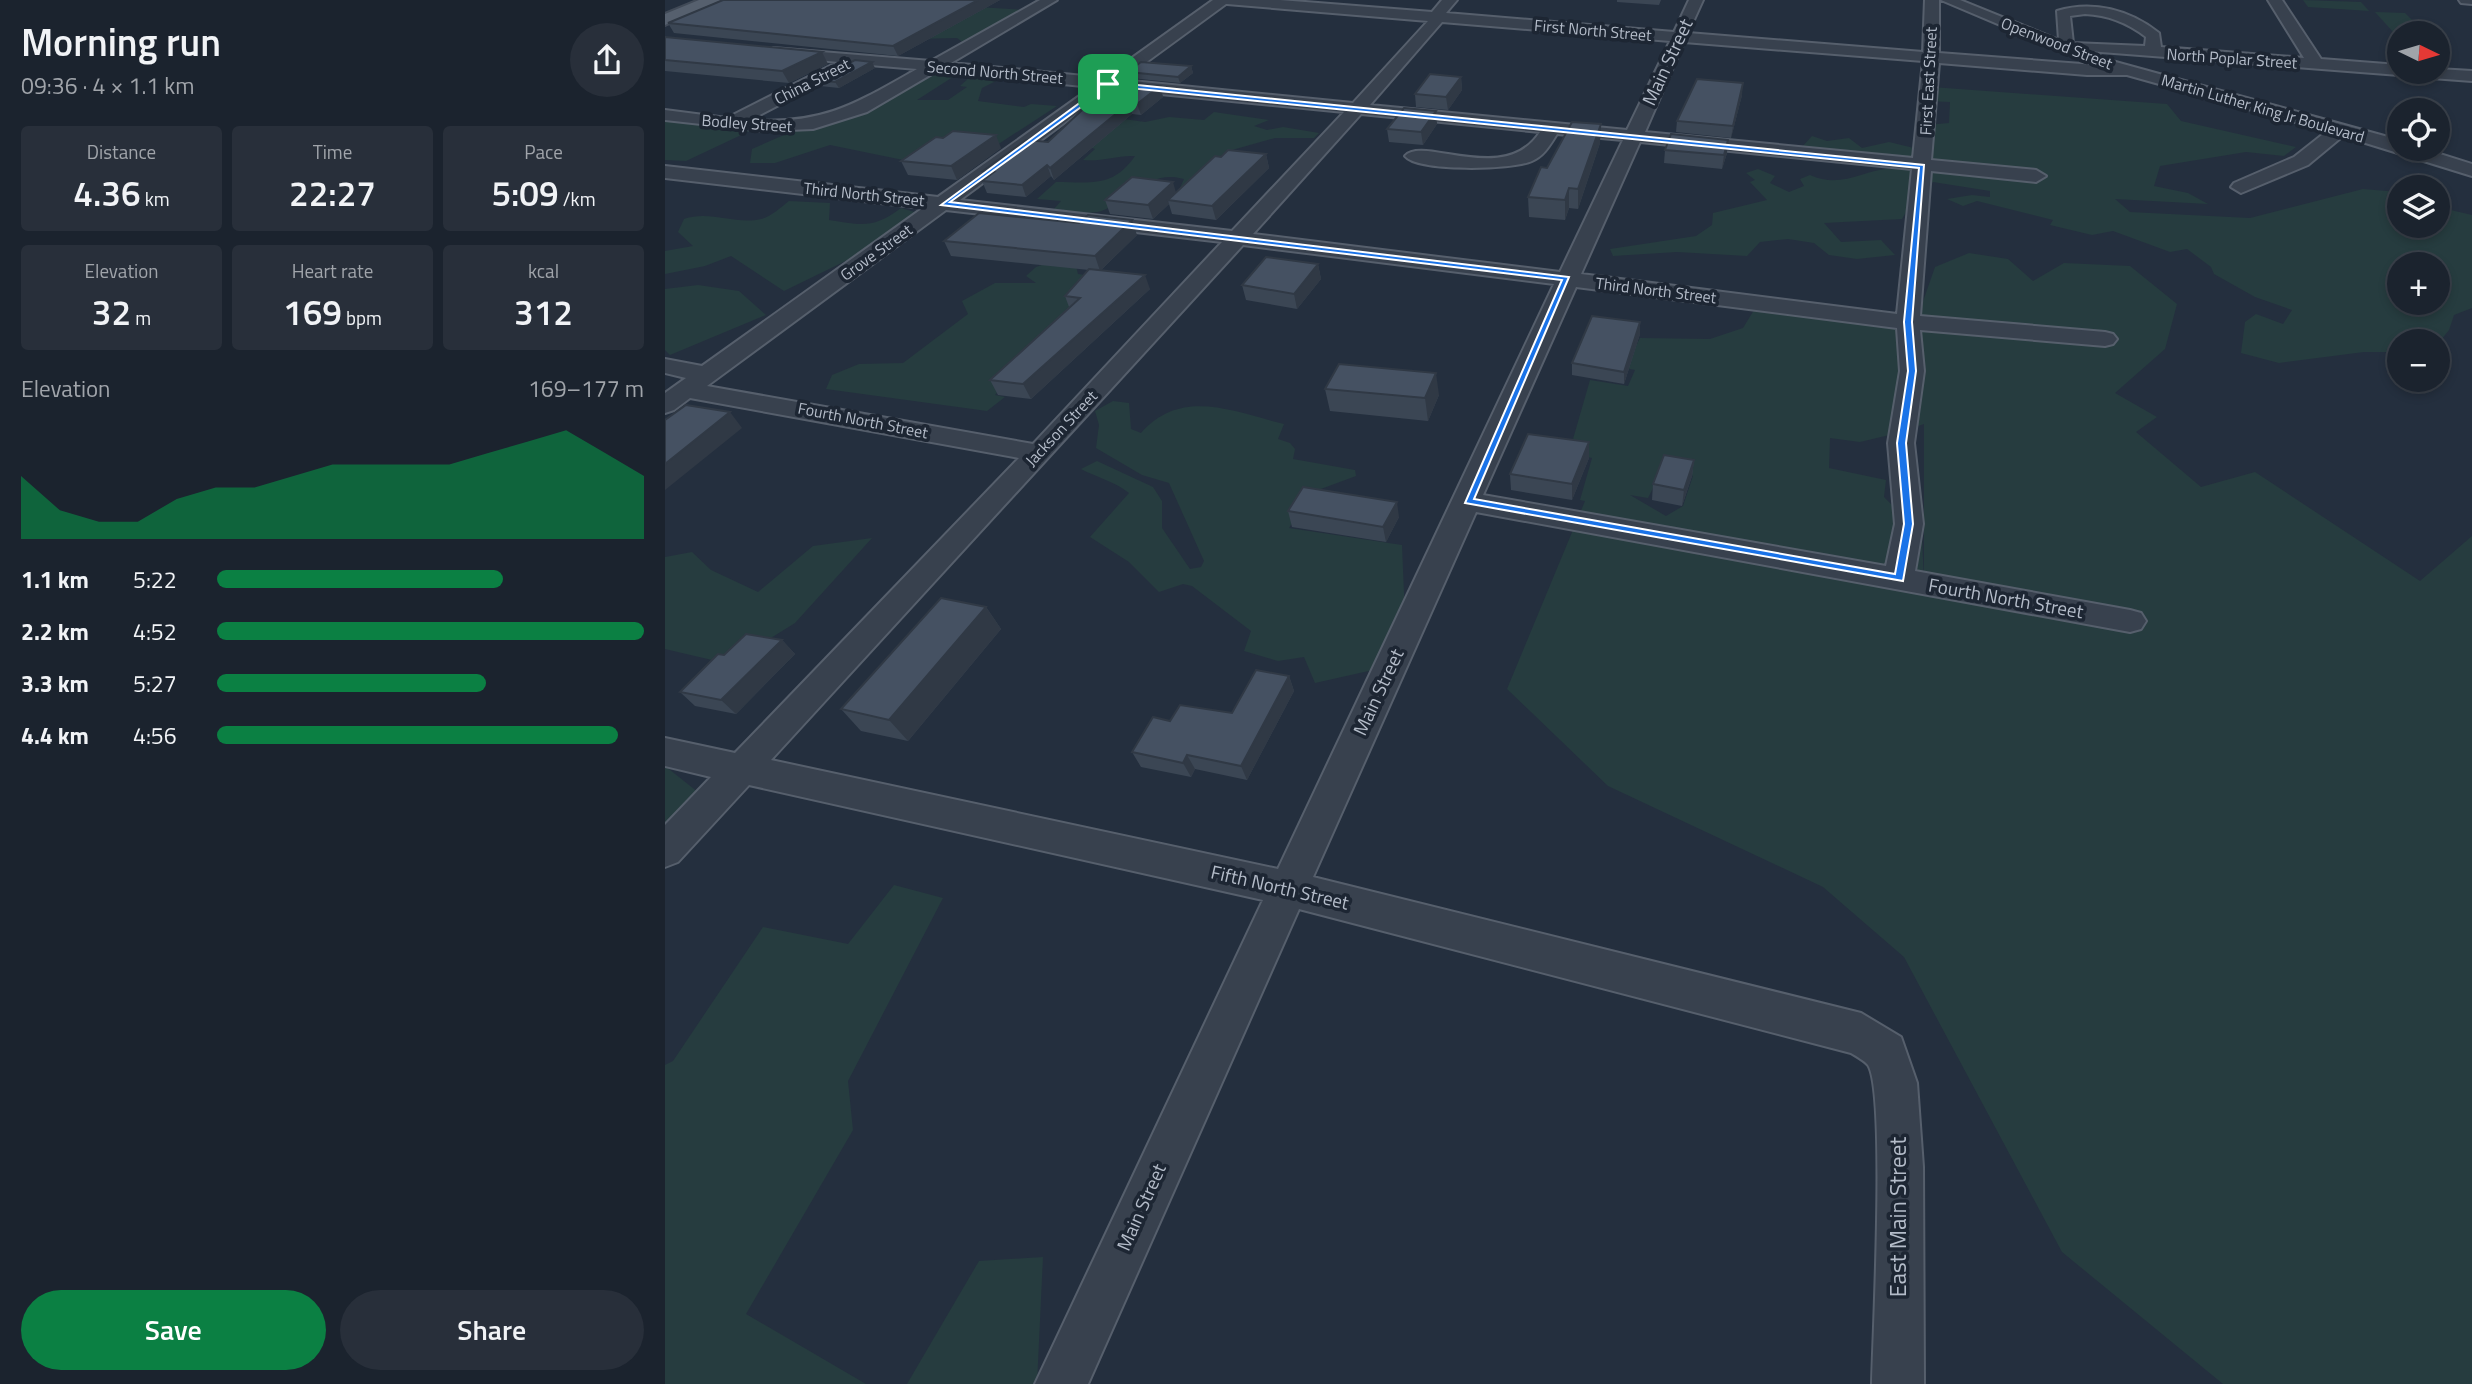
<!DOCTYPE html>
<meta charset="utf-8">
<style>
:root{--surface:#1b232e;--page:#282f3a;--text:#f1f3f6;--muted:#a0a4aa;--line:#39404a;--accent:#0b8043}
body{margin:0;font-family:"Titillium Web",sans-serif;background:var(--page);color:var(--text);height:100vh;display:flex;flex-direction:column;font-size:26px;white-space:nowrap}
*{box-sizing:border-box;margin:0}
p{font-size:23px;color:var(--muted)}
.icon{flex:none;width:38px;height:38px;fill:none;stroke:currentColor;stroke-width:2;stroke-linecap:round;stroke-linejoin:round}
.map{position:relative;flex:1;overflow:hidden}
.sheet{display:flex;flex-direction:column;background:var(--surface);width:665px}
.sheet>*{flex:none}
.needle{width:46px;rotate:95deg}
.controls{position:absolute;left:1722px;top:21px;display:grid;gap:14px}
.controls a{display:grid;place-items:center;width:63px;height:63px;border-radius:50%;background:var(--surface);box-shadow:0 4px 10px #0003,0 0 0 2px var(--line);font-size:35px}
.pin{position:absolute;display:grid;place-items:center;width:60px;height:60px;color:#fff;margin:-30px;border-radius:14px;box-shadow:0 4px 10px #0006}
.round{display:grid;place-items:center;flex:none;width:74px;height:74px;border-radius:37px;background:var(--page)}
.summary{display:flex;align-items:center;justify-content:space-between;height:119px;padding:0 21px}
h1{font-size:38px;font-weight:600;line-height:52px}
.figures{display:grid;grid-template-columns:repeat(3,1fr);gap:10px;height:119px;padding:7px 21px}
.figures div{display:grid;align-content:center;border-radius:7px;background:var(--page);text-align:center}
.figures b{font-size:35px;font-weight:600}
.figures small{font-size:19px;font-weight:400}
.figures p{font-size:19px}
.chart{height:196px;padding:14px 21px}
.chart p{display:flex;justify-content:space-between}
.chart svg{width:100%;height:126px;margin-top:7px;fill:var(--accent);opacity:.7}
.action{display:flex;gap:14px;margin-top:auto;padding:14px 21px}
.action a{flex:1;height:80px;border-radius:42px;background:var(--accent);color:#fff;font-size:28px;font-weight:600;line-height:80px;text-align:center}
.action a+a{background:var(--page);color:var(--text)}
ul{padding:0 21px;list-style:none;font-size:23px}
li{display:grid;grid-template-columns:112px 84px 1fr;align-items:center;height:52px}
li i{height:18px;border-radius:9px;background:var(--accent)}
main{display:flex;flex:1;min-height:0}
.map>svg:first-child{display:block}
</style>
<main>
<section class="sheet">
<div class="summary"><div><h1>Morning run</h1><p>09:36 · 4 × 1.1 km</p></div><a class="round"><svg class="icon" aria-label="share" viewBox="0 0 24 24"><path d="M12 15V3M7 8l5-5 5 5M5 13v7h14v-7"/></svg></a></div>
<div class="figures">
<div><p>Distance</p><b>4.36<small> km</small></b></div>
<div><p>Time</p><b>22:27</b></div>
<div><p>Pace</p><b>5:09<small> /km</small></b></div>
</div>
<div class="figures">
<div><p>Elevation</p><b>32<small> m</small></b></div>
<div><p>Heart rate</p><b>169<small> bpm</small></b></div>
<div><p>kcal</p><b>312</b></div>
</div>
<div class="chart"><p><span>Elevation</span>169–177 m</p>
<svg viewBox="0 0 160 44" preserveAspectRatio="none"><path d="M0 44V22L10 34L20 38L30 38L40 30L50 26L60 26L70 22L80 18L90 18L100 18L110 18L120 14L130 10L140 6L150 14L160 22V44z"/></svg>
</div>
<ul>
<li><b>1.1 km</b>5:22<i style="width:67%"></i></li>
<li><b>2.2 km</b>4:52<i style="width:100%"></i></li>
<li><b>3.3 km</b>5:27<i style="width:63%"></i></li>
<li><b>4.4 km</b>4:56<i style="width:94%"></i></li>
</ul>
<div class="action"><a>Save</a><a>Share</a></div>
</section>
<div class="map">
<svg width="1807" height="1384" viewBox="0 0 1807 1384">
<rect width="100%" height="100%" fill="#242f3e"/>
<g fill="#263c3f" fill-rule="evenodd">
<path d="M199,0l161,10 -60,34 -8,-6 -46,1z"/>
<path d="M1638,0l58,2 8,9 -61,-4z"/>
<path d="M1710,12l30,1 20,20h-31z"/>
<path d="M267,72l24,3 -39,25h31l19,-13 -7,-1 10,-9 32,1 -20,10 -4,13 46,6 7,-3 26,2 -60,39 -84,17 -83,-17 -55,18h-25l2,-14 41,-18 22,-3 39,-14z"/>
<path d="M1267,87l235,17 14,17 115,26 -12,9 -38,-4 -86,14 -6,20 34,7 20,11 -93,-5 15,13 120,6 113,-29 36,3v34h39v-19l34,8v93l-18,7 -5,15 -11,14v-3h-39v11h-35l-85,11 -38,-10 4,-31 11,-8 27,10 9,-14 -37,-13 -41,-23 -3,-7 -24,-18 -17,3 -57,-21 -21,4 -42,-10 3,-5 -76,-19 -14,5 -16,-7 25,-4 18,2v-6l-57,-9 -23,23 -8,14 -78,4 17,19 40,-2 14,15 -38,4 -28,-4 -15,-12 -26,-4 -28,3 -13,14 -70,-4 -64,4 -3,-7 86,-13 16,-11 1,-12 54,-13 -17,-18 5,-2 -9,-7 12,-4 17,7 -5,7 19,9 15,-6 -4,-7 10,-4c31,14 50,-4 82,-7 14,-1 30,0 45,0l-4,-9 -56,4 -76,-15 11,-12 15,5 22,-3 13,10 27,-6 25,6 18,-3 -16,-14 11,-6 22,-2 1,-21 -22,-1zM1734,264h39v39h-39z"/>
<path d="M549,112l55,8 -15,6 13,4 16,-3 36,6 -5,5h-39l-50,14 -35,42 -11,-4 5,-11c-35,-10 -52,19 -80,31 -13,6 -35,0 -50,-1l7,-8 -24,-2 19,-17c35,0 57,6 79,-26 -18,-1 -33,6 -52,4l12,-11 -8,-3 37,-27 21,3 24,-5 35,3z"/>
<path d="M0,118l89,11 -68,32 -21,-1z"/>
<path d="M124,201l41,2 -1,17c33,5 44,9 72,-12l17,5 -50,37 -84,41 -53,-35 -26,10 -40,8v-23l28,-5 -15,-14 6,-13c26,-9 51,6 77,0 10,-2 20,-12 28,-18z"/>
<path d="M1304,253l39,6 25,22 31,-18 66,3 47,38 -12,45 -50,44 42,24 -21,15 65,55 54,-15 165,109 52,-45v848h-249l-161,-132 -158,-295 -81,-70 -215,-101 -101,-97 78,-188 -5,-1 12,-42 -23,-5 21,-73 38,6 7,-16 -33,-6 7,-22 27,4 4,-8 70,1 33,-11 11,-18 136,16 18,11 -6,95 -42,10 -30,-4 -1,30 57,12 -2,17 38,38 2,48v-159l-18,6 5,-94 24,-69zM997,470l31,6 -10,30 -17,10 -36,-21 18,3z"/>
<path d="M388,261l23,5 2,8 21,3 -104,118 10,2 -18,14 -161,-22 6,-14 27,-11 44,-1 65,-49 -6,-13 33,-18h41l-10,-7 10,-9z"/>
<path d="M33,285l41,6 27,24 -96,40 -5,-5v-61z"/>
<path d="M448,401l16,2 2,26 10,4c41,-46 92,-21 143,-9l-6,15 12,4 5,6 -2,10 62,11 1,6 -46,17 -21,35 113,17 3,73 -23,50 -67,15 -11,-26 -26,4 -34,-10 7,-20 -59,-45 -9,-2 -24,8 -30,-30 -39,-25 39,-44c-13,-11 -33,-16 -48,-24l16,-8 56,26 9,14v27l28,41 11,-2 3,-6 -35,-78 -27,-8 -46,-27 3,-23 -4,-14z"/>
<path d="M207,538l-77,85 -66,41 -64,-15v-92l27,-5 19,18 47,22 55,-46z"/>
<path d="M0,766l34,27 -34,52z"/>
<path d="M229,885l49,13 -95,183 5,49 -107,184 120,70h-201v-319l8,-4 90,-134 85,17z"/>
<path d="M378,1257l-6,127h-130l72,-123z"/>
</g>
<g fill="none" stroke-linecap="round" stroke-linejoin="round">
<defs>
<g id="minor">
<path d="M375,0h17l-106,63 153,15 109,-78h67l152,12 10,-12h15l-11,13 228,19 15,-32h14l-15,33 235,19 2,-52h14v53l156,12 -154,-65h19l99,40 -2,-29c36,-11 73,-1 102,22l2,14 143,11 -36,-58h14l39,59 78,6v7h7l-7,3 -311,-24 24,10 287,79v9h25l48,15v12l-129,-40 -35,29 -67,28 -10,-6 3,-4 60,-26 33,-26 -200,-56h-40l-148,-12 -8,97 105,10 10,6 -10,6 -105,-11 -11,145 185,16 8,2 4,5 -4,5 -8,2 -185,-16 4,41 -10,72 9,81 -8,47 215,39 11,3 5,8 -5,8 -11,3 -654,-120 -163,365 548,136 40,24 16,46 6,84 1,217h-52c1,-47 14,-292 -4,-319 -3,-4 -12,-9 -17,-12l-552,-144 -211,475h-53l228,-484 -514,-115 -71,77 -13,5v-42l46,-48 -46,-11v-28l70,15 284,-295 -329,-60 -16,12 -9,3v-20l21,-15 -21,-5v-14l37,7 221,-158 -258,-30v-12l273,31 154,-110 -155,-16 -70,41 -54,17 -48,2 -100,-11v-10l62,8 111,-56 -59,-6 -8,-5 2,-3 158,13zM561,4h1l201,17 -75,82 -231,-23zM1420,14c23,1 43,9 61,23l-1,9 -72,-3 -3,-27zM777,22l228,19 -43,89 -257,-25zM1019,42l239,19 -10,97 -268,-26zM193,64l59,5c-62,35 -94,56 -167,51zM445,89l234,23 -112,119 -272,-31zM696,114l179,18c-35,55 -117,3 -135,24 13,16 107,14 127,5 12,-5 18,-16 25,-27l66,6 -63,132 -307,-38zM975,142l272,27 -15,145 -316,-40zM281,210l276,32 -189,202 -326,-58zM578,245l311,39 -276,585 -507,-109zM911,287l321,41 3,43 -12,72 7,81 -9,42 -403,-71z"/>
<path d="M1794,0h13v4l-11,-1z"/>
<path d="M1773,69l34,2v10l-54,-4 -8,-5h28z"/>
</g>
<path id="major" d="M34,0h22l-56,25v-11z"/>
</defs>
<use href="#minor" stroke="#565f6c" stroke-width="4"/>
<use href="#major" stroke="#414a57" stroke-width="4"/>
<use href="#minor" fill="#38414e" fill-rule="evenodd"/>
<use href="#major" fill="#56606e" fill-rule="evenodd"/>
</g>
<g fill="#3b4654">
<path d="M58,0h277l-102,56 -224,-23 -6,-10z"/>
<path d="M952,0h44l-2,5 -42,-3z"/>
<path d="M0,37l163,27 -39,19 -124,-12z"/>
<path d="M526,66l2,7 -13,10 -50,-5 -2,-6z"/>
<path d="M210,68l-36,20 -19,-2 -3,-6z"/>
<path d="M796,77l1,13 -14,20 -32,-3 -1,-13z"/>
<path d="M495,86l3,11 -22,18 -9,-1 -78,66 -3,-4 -25,21 -39,-4 -5,-12 4,-3 -3,-7 65,-29z"/>
<path d="M1077,95l-11,43 -55,-6 1,-11z"/>
<path d="M772,124l-14,21 -34,-3 -2,-13z"/>
<path d="M278,138l58,10 -44,32 -49,-5 -7,-14z"/>
<path d="M935,143l-22,66 -9,-1 -4,12 -36,-3 -1,-20 19,-29z"/>
<path d="M1000,150l62,3 -5,16 -58,-6z"/>
<path d="M601,154l3,14 -53,52 -44,-6 -3,-10 -16,15 -43,-5 -5,-14 71,-7 45,-36z"/>
<path d="M472,235l-36,35 49,19 -119,110 -33,-4 -8,-15 79,-73 -4,-11 24,-26 -138,-14 -7,-15z"/>
<path d="M653,264l3,15 -24,30 -51,-9 -4,-15z"/>
<path d="M975,334l-16,50 -52,-9v-12z"/>
<path d="M660,389l114,6 -11,26 -98,-10z"/>
<path d="M924,458l-17,42 -61,-10 -1,-16z"/>
<path d="M1029,460l-2,16 -10,30 -30,-6 1,-16z"/>
<path d="M623,511l111,6 -13,25 -94,-15z"/>
<path d="M321,607l15,22 -93,112 -47,-10 -20,-22z"/>
<path d="M117,640l13,14 -59,60 -41,-8 -15,-14 44,-37z"/>
<path d="M624,676l5,15 -47,89 -52,-11 -4,8 -50,-10 -9,-15 38,-31 62,-8z"/>
</g>
<g fill="#303945">
<path d="M313,0h22l-102,56 -5,-10z"/>
<path d="M157,52l6,12 -39,19 -7,-12z"/>
<path d="M207,62l3,6 -36,20 -4,-6z"/>
<path d="M526,66l2,7 -13,10 -2,-6z"/>
<path d="M796,77l1,13 -14,20 -2,-13z"/>
<path d="M1078,83l-1,12 -11,43 2,-12z"/>
<path d="M495,86l3,11 -22,18 -4,-11z"/>
<path d="M464,103l3,11 -78,66 -4,-12z"/>
<path d="M771,111l1,13 -14,21 -2,-13z"/>
<path d="M936,124l-1,19 -22,66v-20z"/>
<path d="M331,135l5,13 -44,32 -6,-14z"/>
<path d="M1063,140l-1,13 -5,16 2,-14z"/>
<path d="M601,154l3,14 -53,52 -4,-14z"/>
<path d="M382,165l4,11 -25,21 -4,-12z"/>
<path d="M508,182l4,14 -9,4 1,4 -16,15 -5,-14z"/>
<path d="M904,188v20l-4,12v-20z"/>
<path d="M467,220l5,15 -37,36 -5,-15z"/>
<path d="M653,264l3,15 -24,30 -3,-15z"/>
<path d="M480,275l5,14 -119,110 -8,-15z"/>
<path d="M975,322v12l-16,50v-12z"/>
<path d="M771,373l3,22 -11,26 -3,-23z"/>
<path d="M65,412l12,16 -77,62v-26z"/>
<path d="M924,442v16l-17,42v-16z"/>
<path d="M1029,460l-2,16 -10,30 2,-16z"/>
<path d="M732,502l2,15 -13,25 -3,-15z"/>
<path d="M321,607l15,22 -93,112 -19,-21z"/>
<path d="M117,640l13,14 -59,60 -15,-14z"/>
<path d="M624,676l5,15 -47,89 -6,-14z"/>
<path d="M522,755l8,14 -4,8 -8,-14z"/>
</g>
<g fill="#455162" stroke="#303945" stroke-width="2">
<path d="M58,0h255l-85,46 -225,-23z"/>
<path d="M0,37l157,15 -40,19 -117,-11z"/>
<path d="M190,60l17,2 -37,20 -18,-2z"/>
<path d="M476,62l50,4 -13,11 -50,-5z"/>
<path d="M765,74l31,3 -15,20 -31,-3z"/>
<path d="M1032,79l46,4 -10,43 -56,-5z"/>
<path d="M447,82l48,4 -23,18 -8,-1 -79,65 -3,-3 -25,20 -40,-4 12,-9 -11,-1 43,-31 22,2z"/>
<path d="M739,108l32,3 -15,21 -34,-3z"/>
<path d="M907,122l29,2 -23,65 -9,-1 -4,12 -37,-3 13,-30 6,1z"/>
<path d="M288,131l43,4 -45,31 -50,-5 35,-24 7,1z"/>
<path d="M1006,134l57,6 -4,15 -59,-5z"/>
<path d="M563,150l38,4 -54,52 -44,-6 47,-44 6,1z"/>
<path d="M467,177l41,5 -25,23 -43,-5z"/>
<path d="M314,213l100,10 9,-8 44,5 -37,36 -151,-15z"/>
<path d="M601,257l52,7 -24,30 -52,-9z"/>
<path d="M424,269l56,6 -122,109 -33,-4 90,-82 -15,-2z"/>
<path d="M927,316l48,6 -16,50 -52,-9z"/>
<path d="M674,364l97,9 -11,25 -100,-9z"/>
<path d="M21,405l44,7 -65,52v-44z"/>
<path d="M863,434l61,8 -17,42 -62,-10z"/>
<path d="M999,455l30,5 -10,30 -31,-6z"/>
<path d="M638,487l94,15 -14,25 -95,-16z"/>
<path d="M276,598l45,9 -97,113 -48,-11z"/>
<path d="M81,634l36,6 -61,60 -41,-8 38,-38 6,1z"/>
<path d="M591,670l33,6 -48,90 -54,-11 -4,8 -51,-11 21,-35 17,4 10,-16 52,8z"/>
</g>
<path fill="#1a73e8" stroke="#fff" stroke-width="2" fill-rule="evenodd" d="M443,82l816,83 -12,157 4,49 -10,72 7,81 -10,57 -438,-78 97,-223 -621,-75zM445,86l809,82 -15,154 4,49 -11,72 7,81 -9,50 -421,-75 95,-222 -619,-75z"/>
<g text-anchor="middle" stroke-width="7" stroke-linejoin="round" paint-order="stroke">
<g font-size="16" fill="#b4bcc9" stroke="#1d2633">
<text transform="translate(928 30) rotate(5)" y="6">First North Street</text>
<text transform="translate(1392 43) rotate(21)" y="6">Openwood Street</text>
<text transform="translate(1567 58) rotate(4)" y="6">North Poplar Street</text>
<text transform="translate(330 72) rotate(5)" y="6">Second North Street</text>
<text transform="translate(147 81) rotate(-27)" y="6">China Street</text>
<text transform="translate(1263 81) rotate(-87)" y="6">First East Street</text>
<text transform="translate(1598 108) rotate(16)" y="6">Martin Luther King Jr Boulevard</text>
<text transform="translate(82 123) rotate(4)" y="6">Bodley Street</text>
<text transform="translate(199 194) rotate(6)" y="6">Third North Street</text>
<text transform="translate(211 252) rotate(-36)" y="6">Grove Street</text>
<text transform="translate(991 290) rotate(7)" y="6">Third North Street</text>
<text transform="translate(198 420) rotate(11)" y="6">Fourth North Street</text>
<text transform="translate(396 428) rotate(-47)" y="6">Jackson Street</text>
</g>
<g font-size="19" fill="#b4bcc9" stroke="#1d2633">
<text transform="translate(1002 62) rotate(-65)" y="7">Main Street</text>
<text transform="translate(1341 598) rotate(10)" y="7">Fourth North Street</text>
<text transform="translate(713 692) rotate(-65)" y="7">Main Street</text>
<text transform="translate(615 887) rotate(13)" y="7">Fifth North Street</text>
<text transform="translate(476 1207) rotate(-66)" y="7">Main Street</text>
</g>
<g font-size="23" fill="#b4bcc9" stroke="#1d2633">
<text transform="translate(1233 1217) rotate(-90)" y="8">East Main Street</text>
</g>
</g>
</svg>
<div class="controls">
<a><svg class="needle" viewBox="-14 -14 28 28"><path d="M0-13l5 13h-10z" fill="#e53935"/><path d="M0 13l5-13h-10z" fill="#a0a4aa"/></svg></a>
<a><svg class="icon" aria-label="locate" viewBox="0 0 24 24"><circle cx="12" cy="12" r="6"/><path d="M12 2v4M12 18v4M2 12h4M18 12h4"/></svg></a>
<a><svg class="icon" aria-label="layers" viewBox="0 0 24 24"><path d="M12 4l9 5-9 5-9-5zM3 14l9 5 9-5"/></svg></a>
<a>+</a>
<a>−</a>
</div>
<div class="pin" style="left:443px;top:84px;background:#1e9e55"><svg class="icon" aria-label="arrive" viewBox="0 0 24 24"><path d="M6 21V4h12l-3 4 3 4H6"/></svg></div>
</div>
</main>
